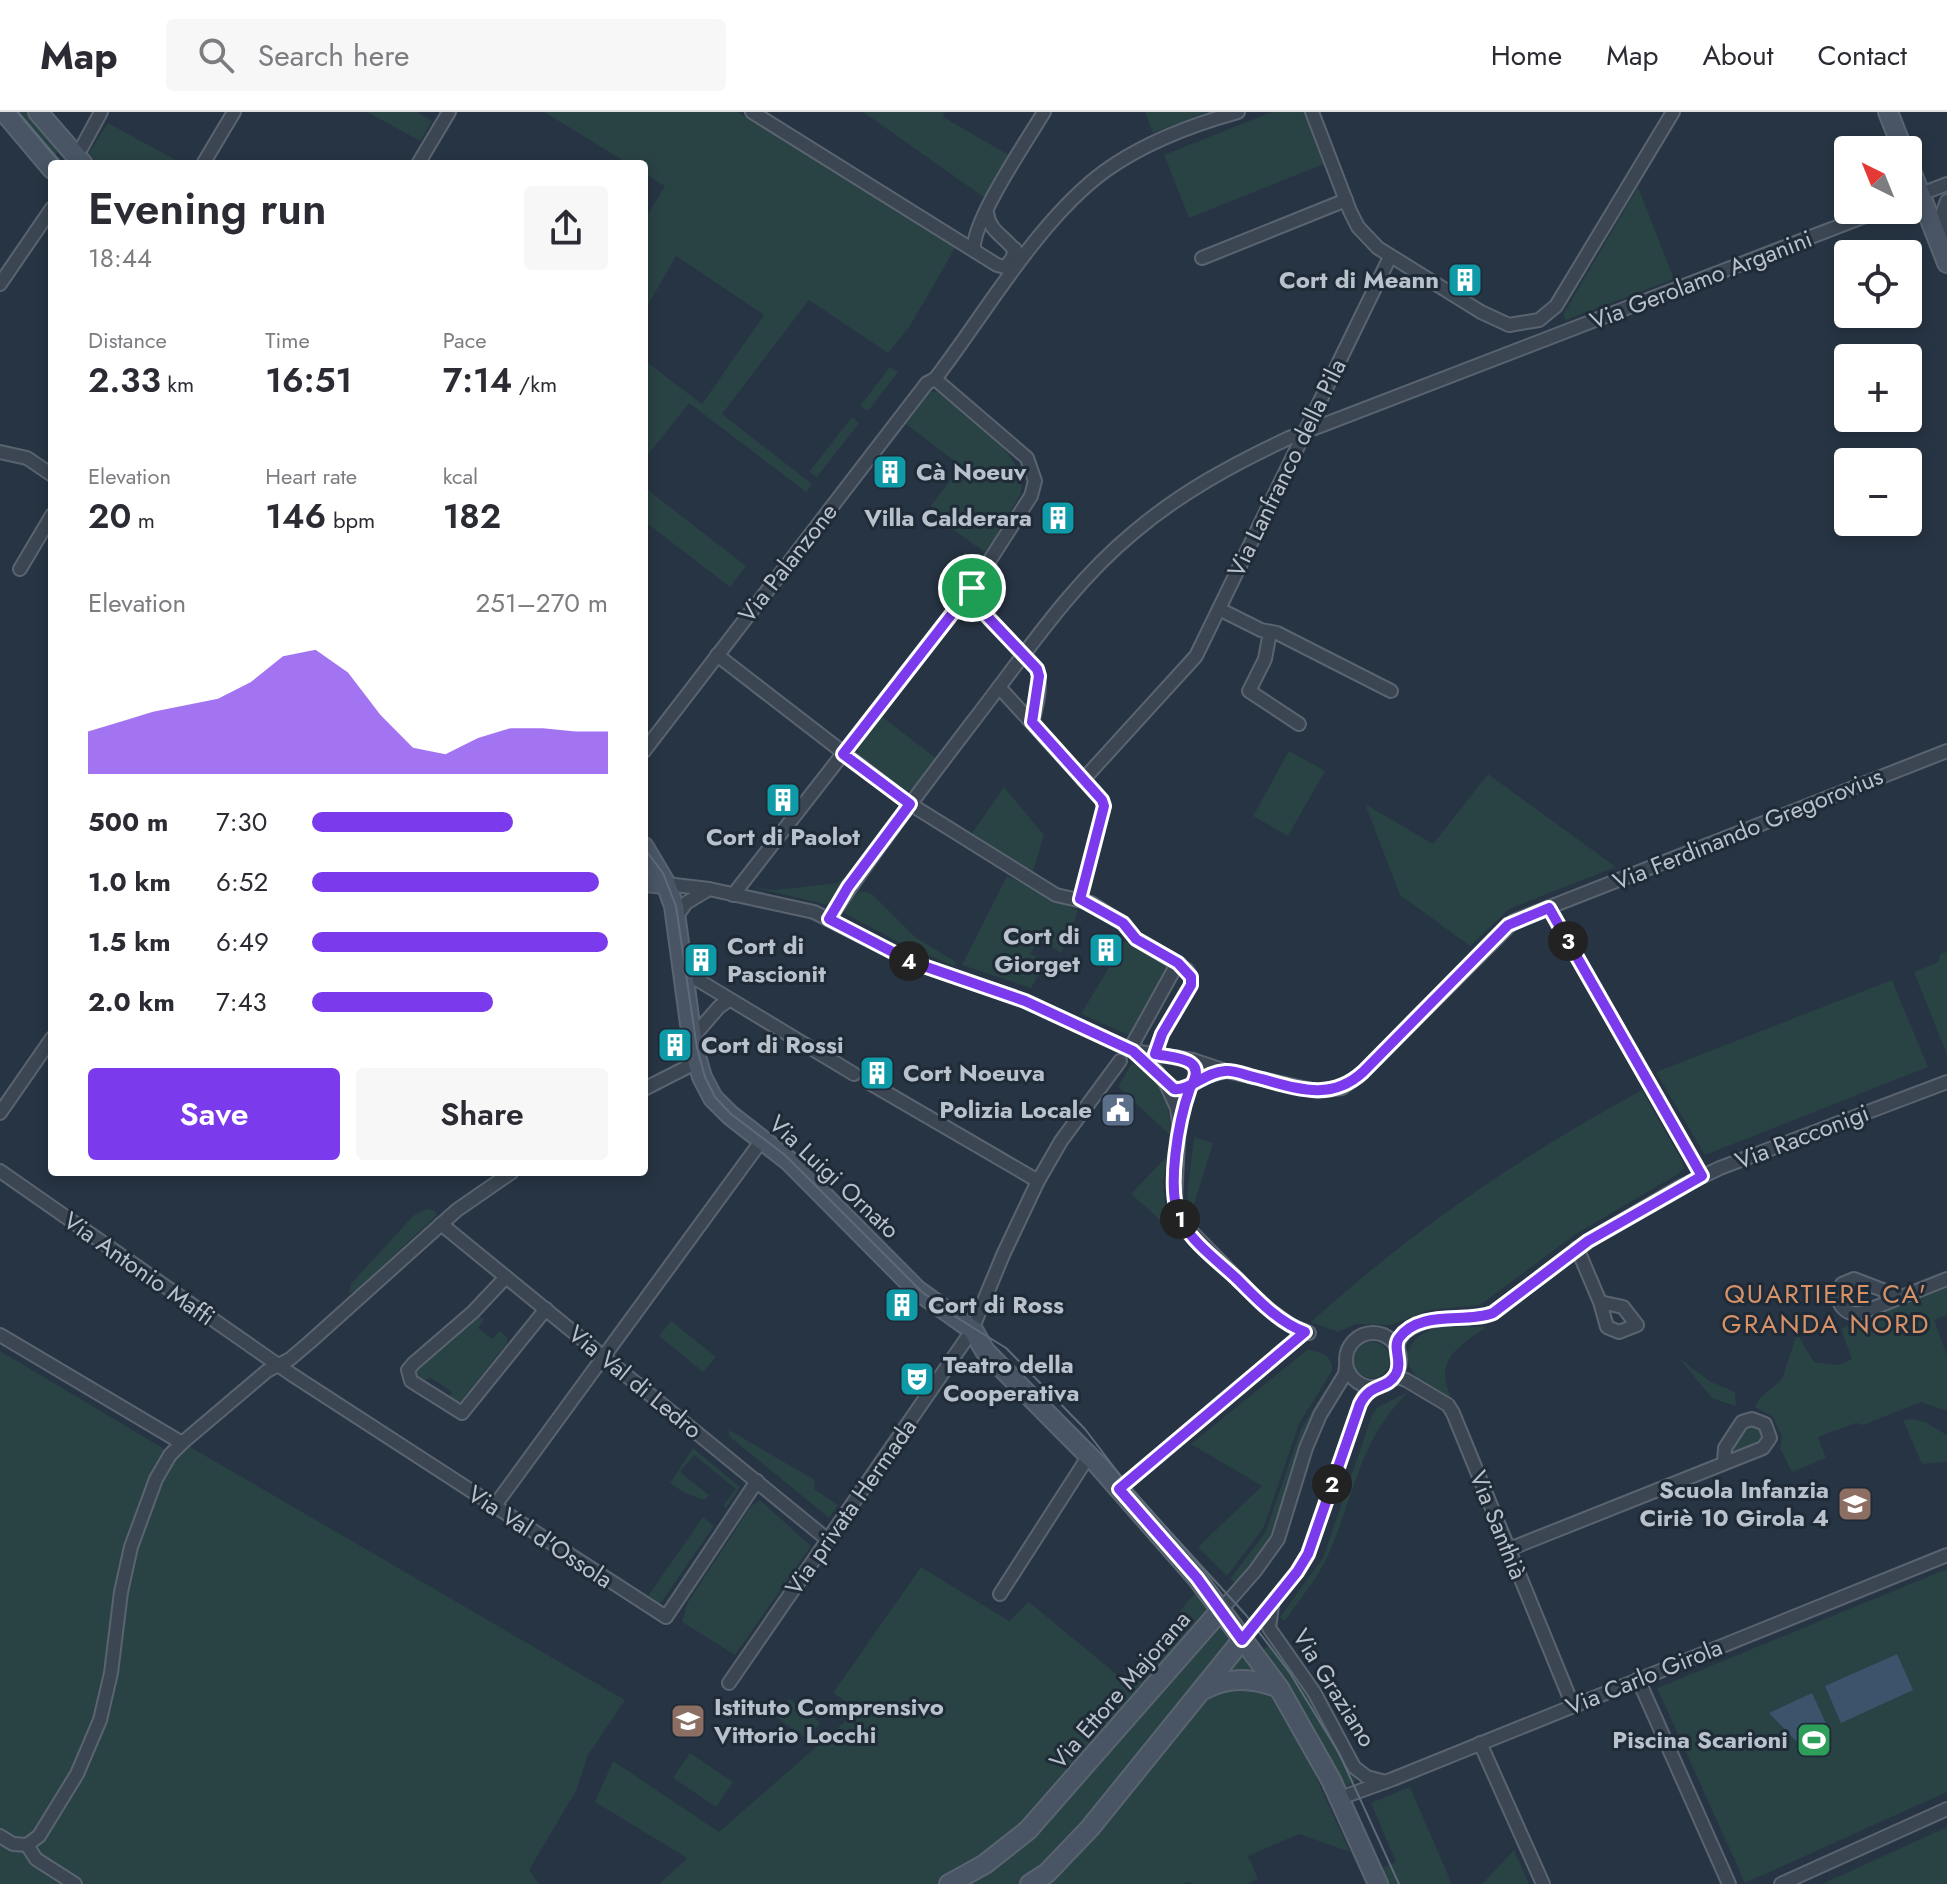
<!DOCTYPE html>
<meta charset="utf-8">
<style>
:root{--surface:#fff;--page:#f7f7f7;--text:#2b2b33;--muted:#7c7c81;--line:#e1e1e2;--accent:#7c3aed}
body{margin:0;font-family:Jost,sans-serif;background:var(--page);color:var(--text);height:100vh;display:flex;flex-direction:column;font-size:30px;white-space:nowrap}
*{box-sizing:border-box;margin:0}
p{font-size:26px;color:var(--muted)}
.icon{flex:none;width:44px;height:44px;fill:none;stroke:currentColor;stroke-width:2;stroke-linecap:round;stroke-linejoin:round}
.map{position:relative;flex:1;overflow:hidden}
.details{position:absolute;left:48px;top:48px;width:600px;height:1016px;display:flex;flex-direction:column;background:var(--surface);border-radius:8px;box-shadow:0 4px 12px #0003}
.details>*{flex:none}
.needle{width:52px;rotate:317deg}
.fabs{position:absolute;left:1834px;top:24px;display:grid;gap:16px}
.fabs a{display:grid;place-items:center;width:88px;height:88px;border-radius:8px;background:var(--surface);box-shadow:0 4px 12px #0003;font-size:40px}
.pin{position:absolute;display:grid;place-items:center;width:68px;height:68px;color:#fff;margin:-34px;border:4px solid #fff;border-radius:50%;box-shadow:0 2px 8px #0007}
.km{position:absolute;width:40px;height:40px;margin:-20px;border-radius:50%;background:#222;color:#fff;font-size:22px;line-height:40px;text-align:center}
.round{display:grid;place-items:center;flex:none;width:84px;height:84px;border-radius:8px;background:var(--page)}
.head{display:flex;align-items:center;justify-content:space-between;height:136px;padding:0 40px}
h1{font-size:44px;font-weight:600;line-height:60px}
.figures{display:grid;grid-template-columns:repeat(3,1fr);gap:12px;height:136px;padding:8px 40px}
.figures div{display:grid;align-content:center}
.figures b{font-size:34px;font-weight:600}
.figures small{font-size:22px;font-weight:400}
.figures p{font-size:22px}
.chart{height:224px;padding:16px 40px}
.chart p{display:flex;justify-content:space-between}
.chart svg{width:100%;height:144px;margin-top:8px;fill:var(--accent);opacity:.7}
.button{display:flex;gap:16px;margin-top:auto;padding:16px 40px}
.button a{flex:1;height:92px;border-radius:8px;background:var(--accent);color:#fff;font-size:32px;font-weight:600;line-height:92px;text-align:center}
.button a+a{background:var(--page);color:var(--text)}
ul{padding:0 40px;list-style:none;font-size:26px}
li{display:grid;grid-template-columns:128px 96px 1fr;align-items:center;height:60px}
li i{height:20px;border-radius:10px;background:var(--accent)}
header{display:flex;align-items:center;gap:48px;box-sizing:border-box;height:112px;padding:0 40px;background:var(--surface);border-bottom:2px solid var(--line)}
header strong{font-size:38px}
nav{display:flex;gap:44px;margin-inline-start:auto;font-size:28px}
.search{width:560px;height:72px;background:var(--page);display:flex;align-items:center;gap:20px;box-sizing:border-box;padding:0 28px;border-radius:8px;color:var(--muted);font-size:30px}
.map>svg:first-child{display:block}
</style>
<header>
<strong>Map</strong>
<div class="search"><svg class="icon" aria-label="search" viewBox="0 0 24 24"><circle cx="10" cy="10" r="6"/><path d="M15 15l6 6"/></svg>Search here</div>
<nav><a>Home</a><a>Map</a><a>About</a><a>Contact</a></nav>
</header>
<div class="map">
<svg width="1947" height="1772" viewBox="0 0 1947 1772">
<rect width="100%" height="100%" fill="#273443"/>
<g fill="#294244">
<path d="M11,0h21l30,34 -11,15z"/>
<path d="M367,0h51l14,9 -12,20z"/>
<path d="M544,0h193l221,131 -48,83 -22,27 -79,-53 -87,114 90,70 -6,8 -117,-89 -45,57v-100l58,44 62,-89 -88,-59 -32,56v-91l21,-35 -21,-13v-9h-15z"/>
<path d="M863,0h82l-2,5 66,38 -24,43z"/>
<path d="M1145,0h62l-54,21z"/>
<path d="M1272,0h31l21,52 -135,54 -25,-63z"/>
<path d="M108,11l75,41h-85l-9,-11z"/>
<path d="M1638,75l36,92 -108,41 -3,-5z"/>
<path d="M890,255l8,5 -30,39 -8,-5z"/>
<path d="M937,279c25,21 97,68 83,104l-34,58 -59,-42 34,-45 -55,-42 24,-32z"/>
<path d="M852,305l7,6 -42,54 -8,-5z"/>
<path d="M644,375l102,79 -16,21 -86,-66z"/>
<path d="M881,604l56,43 -23,31 -8,1 -47,-35 -2,-9z"/>
<path d="M1289,639l36,20 -37,65 -35,-20z"/>
<path d="M1488,662l128,93 -107,42 -39,37 -70,-51 -35,-91 68,40z"/>
<path d="M1004,675l40,48 -11,37 -62,-37z"/>
<path d="M1007,764l71,35 -17,42 -16,-11 -11,6 -4,6 17,7 -16,27 -69,-23z"/>
<path d="M843,765l4,3 -19,25 -76,-18 24,3 62,-7z"/>
<path d="M861,779l11,3 43,43 41,25 -2,4 -48,-20 -62,-33 8,-16z"/>
<path d="M1125,829c13,11 34,12 44,26l-38,69 -50,-22z"/>
<path d="M1947,840v103l-33,-83 24,-10 3,-8z"/>
<path d="M1892,868l36,87 -223,88 -49,-83z"/>
<path d="M1132,951c33,21 38,34 38,72l-52,-48z"/>
<path d="M1642,978l41,73 1,5 -6,6 -102,60 -96,71 -50,5 -39,15 -35,-1 -18,8 -27,-10c100,-91 211,-167 331,-232z"/>
<path d="M1194,1025l19,6 -21,68 -5,-15z"/>
<path d="M1168,1043l-5,27 4,44 -36,-32z"/>
<path d="M427,1097l8,2 2,4 -84,78 -4,-1 2,-8 63,-69z"/>
<path d="M1947,1173v30l-13,5 13,35v56l-26,-9 -58,23 -7,-2 -38,14 8,21 -34,14 -12,-24 2,-11 -9,-20 -18,-10 5,-9 22,-19 15,-45 17,28 24,3 14,-6 -11,-30z"/>
<path d="M475,1203l9,4 -6,9 14,11 8,-8 7,6v6l-49,62 -10,-6 4,-7 -22,-15 -7,5 -6,-4 -2,-7z"/>
<path d="M671,1209l45,36 -13,15 -44,-36z"/>
<path d="M1444,1215h42c-16,12 -41,25 -41,48 0,9 5,18 7,25 -12,-7 -30,-14 -38,-26 -18,-25 6,-45 30,-47z"/>
<circle cx="1372" cy="1248" r="18"/>
<path d="M1307,1238c13,0 27,7 25,21l-33,53 -35,103 -37,49 -29,-29 64,-61 -71,-42z"/>
<path d="M0,1239l176,105 11,-11 438,255 -37,55 -12,36 -47,79 10,14h-539z"/>
<path d="M1678,1245l31,24 26,11 1,14 -24,-8z"/>
<path d="M1325,1277l2,3 -14,24 -43,122 -35,45 -5,-4 35,-46 36,-104z"/>
<path d="M1408,1280c-50,50 -52,100 -79,161 -11,26 -29,45 -44,68l-5,-4 43,-59 49,-143 6,-8z"/>
<path d="M1911,1307l14,3 22,13v27l-25,2 -19,-44z"/>
<path d="M1750,1312l13,5 1,14 -34,15 7,-20z"/>
<path d="M729,1318l86,50 -1,9 24,16 -9,13 -100,-82z"/>
<path d="M693,1336l47,39 -14,21 -3,-2 13,-17 -42,-34 -14,17 29,23 -5,5 -19,-7 -15,-10z"/>
<path d="M760,1388l51,46 -76,109 -53,-33 6,-20 63,-96z"/>
<path d="M703,1405l11,9 -54,78 -12,-8z"/>
<path d="M921,1455l88,54 20,-19 97,80 61,-80 11,-11 80,109 27,53 45,99 -51,-18 -51,22 10,23 -11,5h-55l-3,-2 -6,2h-524l28,-26 -92,-56 18,-41 106,71 129,-113 7,-12 -22,-14z"/>
<path d="M1947,1457v223l-202,91 -88,-195z"/>
<path d="M1273,1531l37,52 47,80 -2,7 -11,5 -31,-62 -51,-75z"/>
<path d="M789,1587l31,23 -12,18 -32,-23z"/>
<path d="M690,1641l43,29 -17,25 -43,-29z"/>
<path d="M1410,1675l42,97h-67l-4,-15 15,-7 -25,-59z"/>
<path d="M1947,1715v57h-125z"/>
<path d="M1514,1738l15,34h-47z"/>
</g>
<g fill="#3c536c">
<path d="M1897,1542l16,36 -72,33 -16,-37z"/>
<path d="M1812,1581l16,35 -31,14 -28,-29z"/>
</g>
<g fill="none" stroke-linecap="round" stroke-linejoin="round">
<defs>
<g id="street">
<path d="M752,0l245,153 8,2 7,-8 3,-10"/>
<path d="M1312,0l38,99 8,16 20,21 103,64 28,13 30,-5 17,-14 117,-194"/>
<path d="M74,42l8,-7 19,-35"/>
<path d="M203,52l31,-52"/>
<path d="M418,52l31,-52"/>
<path d="M1908,87l39,-15"/>
<path d="M1947,89l-5,13 5,18"/>
<path d="M987,100c2,22 23,26 31,44"/>
<path d="M974,137c-2,-28 54,-110 70,-137"/>
<path d="M1202,146l144,-58"/>
<path d="M0,172l52,-76"/>
<path d="M0,340l27,6 25,17"/>
<path d="M20,457l32,-54"/>
<path d="M972,476l11,24 54,57c5,16 0,37 -5,53"/>
<path d="M1219,497l42,21 16,3 114,58"/>
<path d="M1270,520l-5,27 -16,32 50,33"/>
<path d="M717,543l193,149 146,91 35,8 34,22 11,14 51,31 4,7v8l-29,49 -7,20"/>
<path d="M999,575l103,113 2,6 -24,93"/>
<path d="M644,639l283,-368 8,-4c50,-65 104,-160 170,-208 39,-28 86,-46 133,-59"/>
<path d="M1083,668l113,-124 194,-399"/>
<path d="M666,772l43,5 105,23 98,50 113,39 108,50 60,9 33,11 91,20 25,-3 21,-16 151,-151 433,-170"/>
<path d="M733,783l239,-307 59,-92 4,-15 -8,-23 -92,-79"/>
<path d="M1549,796l153,268"/>
<path d="M676,805l10,-14 23,-14"/>
<path d="M829,807c49,-74 104,-145 158,-216 45,-59 88,-122 146,-170 47,-40 100,-69 156,-95l592,-228"/>
<path d="M683,859l171,103"/>
<path d="M692,926l27,-31 10,-7"/>
<path d="M1130,937l45,-81"/>
<path d="M1133,939l22,18 13,17 8,4 10,-1 13,-11 27,-7"/>
<path d="M868,970l170,99"/>
<path d="M1166,972l11,24 2,15 -4,76 6,22 82,84 29,21 17,7"/>
<path d="M644,977l53,-27"/>
<path d="M0,1001l52,-75"/>
<path d="M0,1059l291,203 375,243 91,-136"/>
<path d="M441,1112l387,316"/>
<path d="M1577,1136l23,54 7,25 12,5 18,-7 -14,-18 -23,-5"/>
<path d="M506,1165l-33,35 -59,51 -6,7 3,11 51,32 84,-104"/>
<path d="M1901,1185l-47,-18 -12,5 -5,13c4,11 11,19 24,16l86,-34"/>
<circle cx="1373" cy="1248" r="27"/>
<path d="M0,1223l182,108"/>
<path d="M1397,1236c4,-34 62,-29 86,-32l10,-3 95,-72 92,-54 40,-19 227,-86"/>
<path d="M1391,1268l7,-3 8,3 42,25 5,8 120,293"/>
<path d="M1119,1377l186,-157"/>
<path d="M493,1396l269,-368"/>
<path d="M1507,1438l256,-102 7,-10 -5,-14 -13,-5 -10,3 -17,26 -1,14"/>
<path d="M1000,1482l88,-137"/>
<path d="M1272,1494l-3,22 45,64 40,75 13,10 18,5"/>
<path d="M1220,1499l35,-40 23,-32 28,-91 14,-33 25,-41 1,-8"/>
<path d="M1242,1528l55,-68 11,-18 52,-150 6,-12 8,-5"/>
<path d="M1638,1567l91,205"/>
<path d="M729,1571l242,-351 32,-77 35,-74 23,-40 59,-80"/>
<path d="M1480,1631l63,141"/>
<path d="M1340,1686l53,-19 554,-224"/>
<path d="M0,1724l13,8 14,1"/>
<path d="M27,1733l12,-9 38,-62 23,-54 11,-47 10,-81 10,-45 25,-68 14,-24 12,-12 85,-72 23,-12 20,-17 147,-132 55,-38"/>
<path d="M27,1733l9,14 39,25"/>
<path d="M1781,1772l166,-75"/>
</g>
<g id="secondary">
<path d="M4,0l48,57"/>
<path d="M38,0l45,52"/>
<path d="M1888,0l15,38"/>
<path d="M1908,51l39,100"/>
<path d="M644,735l22,37 8,22 19,140 9,31 11,21 17,17 59,46 128,129 56,40 12,21 113,114 99,113 82,110 52,92 47,104"/>
<path d="M644,770l22,2"/>
<path d="M1205,1577c24,-13 49,-11 74,-1"/>
<path d="M949,1772l36,-20 43,-34 192,-219"/>
<path d="M1030,1772l17,-11 43,-45 152,-188"/>
</g>
</defs>
<use href="#street" stroke="#596470" stroke-width="16"/>
<use href="#secondary" stroke="#596470" stroke-width="22"/>
<use href="#street" stroke="#3b4652" stroke-width="12"/>
<use href="#secondary" stroke="#495565" stroke-width="18"/>
<g stroke="#5d6a79" stroke-width="2">
<path d="M18,0l44,52"/>
<path d="M644,736l19,25 13,33 21,142 8,29 10,20 16,17 54,41 137,137 34,25 50,31 79,81 41,54 120,132 44,58 49,80 60,131"/>
</g>
</g>
<g fill="none" stroke-linecap="round" stroke-linejoin="round">
<defs>
<path id="route" d="M972,476l11,24 54,57 2,7 -7,46 70,78 2,6 -24,93 43,24 13,16 42,24 13,14v8l-29,49 -7,20c19,4 55,3 35,34 -11,31 -25,103 -9,133 12,22 38,41 56,58 20,20 41,43 68,53l-186,157 78,89 45,62 55,-68 11,-18 52,-150c12,-23 26,-13 36,-30 7,-13 -4,-26 3,-36 21,-29 66,-14 94,-25l95,-72 114,-65 -153,-268 -41,17 -145,147c-35,32 -71,14 -113,4 -7,-2 -17,-6 -25,-5 -20,1 -35,20 -51,18l-41,-38 -108,-50 -113,-39 -83,-43 19,-32 62,-83 -67,-50 129,-166"/>
</defs>
<use href="#route" stroke="#fff" stroke-width="16"/>
<use href="#route" stroke="#7c3aed" stroke-width="10"/>
</g>
<defs>
<symbol id="building-square" viewBox="-11 -11 22 22"><rect x="-9" y="-9" width="18" height="18" rx="4" fill="#0f9aa8" stroke="#202b38"/><path d="M-4-6H4V6H1V3H-1V6H-4ZM-2.5-4.3h1.7v1.8h-1.7ZM.8-4.3h1.7v1.8H.8ZM-2.5-1h1.7V.8h-1.7ZM.8-1h1.7V.8H.8Z" fill="#fff"/></symbol>
<symbol id="civic-square" viewBox="-11 -11 22 22"><rect x="-9" y="-9" width="18" height="18" rx="4" fill="#5c6f8a" stroke="#202b38"/><path d="M-.6-6.5H3V-4.5H.6V-3L4-1V1h2V6H-6V1h2V-1L-.6-3ZM-1.2 2.5V6h2.4V2.5Z" fill="#fff"/></symbol>
<symbol id="theatre-square" viewBox="-11 -11 22 22"><rect x="-9" y="-9" width="18" height="18" rx="4" fill="#0f9aa8" stroke="#202b38"/><path d="M-5-5.5Q0-4 5-5.5V0Q5 5 0 6Q-5 5-5 0ZM-3.3-2.5H-1v1.5H-3.3ZM1-2.5H3.3v1.5H1ZM-2.8 1Q0 5.5 2.8 1Z" fill="#fff"/></symbol>
<symbol id="school-square" viewBox="-11 -11 22 22"><rect x="-9" y="-9" width="18" height="18" rx="4" fill="#8d6e63" stroke="#202b38"/><path d="M0-5L7-2L0 1L-7-2ZM-4 1L0 2.5L4 1V4Q0 6-4 4Z" fill="#fff"/></symbol>
<symbol id="stadium-square" viewBox="-11 -11 22 22"><rect x="-9" y="-9" width="18" height="18" rx="4" fill="#2e9e5b" stroke="#202b38"/><path d="M0-5a6.5 5 0 1 0 0 10a6.5 5 0 1 0 0-10ZM-3.5-1.8h7v3.6h-7Z" fill="#fff"/></symbol>
</defs>
<g fill-rule="evenodd">
<use href="#building-square" x="1445" y="148" width="40" height="40"/>
<use href="#building-square" x="870" y="340" width="40" height="40"/>
<use href="#building-square" x="1038" y="386" width="40" height="40"/>
<use href="#building-square" x="763" y="668" width="40" height="40"/>
<use href="#building-square" x="1086" y="818" width="40" height="40"/>
<use href="#building-square" x="681" y="828" width="40" height="40"/>
<use href="#building-square" x="655" y="913" width="40" height="40"/>
<use href="#building-square" x="857" y="941" width="40" height="40"/>
<use href="#civic-square" x="1098" y="978" width="40" height="40"/>
<use href="#building-square" x="882" y="1173" width="40" height="40"/>
<use href="#theatre-square" x="897" y="1247" width="40" height="40"/>
<use href="#school-square" x="1835" y="1372" width="40" height="40"/>
<use href="#school-square" x="668" y="1589" width="40" height="40"/>
<use href="#stadium-square" x="1794" y="1608" width="40" height="40"/>
</g>
<g text-anchor="middle" stroke-width="6" stroke-linejoin="round" paint-order="stroke">
<g font-size="24" font-weight="bold" fill="#b8c1cc" stroke="#202b38" text-anchor="start">
<text x="1439" y="176" text-anchor="end">Cort di Meann</text>
<text x="916" y="368">Cà Noeuv</text>
<text x="1032" y="414" text-anchor="end">Villa Calderara</text>
<text x="783" y="733" text-anchor="middle">Cort di Paolot</text>
<text x="1080" y="832" text-anchor="end">Cort di<tspan x="1080" dy="28">Giorget</tspan></text>
<text x="727" y="842">Cort di<tspan x="727" dy="28">Pascionit</tspan></text>
<text x="701" y="941">Cort di Rossi</text>
<text x="903" y="969">Cort Noeuva</text>
<text x="1092" y="1006" text-anchor="end">Polizia Locale</text>
<text x="928" y="1201">Cort di Ross</text>
<text x="943" y="1261">Teatro della<tspan x="943" dy="28">Cooperativa</tspan></text>
<text x="1829" y="1386" text-anchor="end">Scuola Infanzia<tspan x="1829" dy="28">Ciriè 10 Girola 4</tspan></text>
<text x="714" y="1603">Istituto Comprensivo<tspan x="714" dy="28">Vittorio Locchi</tspan></text>
<text x="1788" y="1636" text-anchor="end">Piscina Scarioni</text>
</g>
<g font-size="24" fill="#b8c1cc" stroke="#202b38">
<text transform="translate(1701 168) rotate(-21)" y="8">Via Gerolamo Arganini</text>
<text transform="translate(1287 356) rotate(-64)" y="8">Via Lanfranco della Pila</text>
<text transform="translate(788 451) rotate(-52)" y="8">Via Palanzone</text>
<text transform="translate(1748 717) rotate(-22)" y="8">Via Ferdinando Gregorovius</text>
<text transform="translate(1802 1025) rotate(-21)" y="8">Via Racconigi</text>
<text transform="translate(834 1065) rotate(43)" y="8">Via Luigi Ornato</text>
<text transform="translate(139 1157) rotate(35)" y="8">Via Antonio Maffi</text>
<text transform="translate(635 1270) rotate(39)" y="8">Via Val di Ledro</text>
<text transform="translate(851 1395) rotate(-55)" y="8">Via privata Hermada</text>
<text transform="translate(1498 1413) rotate(68)" y="8">Via Santhià</text>
<text transform="translate(540 1425) rotate(33)" y="8">Via Val d'Ossola</text>
<text transform="translate(1644 1565) rotate(-22)" y="8">Via Carlo Girola</text>
<text transform="translate(1334 1576) rotate(58)" y="8">Via Graziano</text>
<text transform="translate(1120 1578) rotate(-49)" y="8">Via Ettore Majorana</text>
</g>
<g font-size="26" letter-spacing="2" fill="#d79268" stroke="#202b38">
<text x="1826" y="1191">QUARTIERE CA'<tspan x="1826" dy="30">GRANDA NORD</tspan></text>
</g>
</g>
</svg>
<div class="fabs">
<a><svg class="needle" viewBox="-14 -14 28 28"><path d="M0-13l5 13h-10z" fill="#e53935"/><path d="M0 13l5-13h-10z" fill="#7c7c81"/></svg></a>
<a><svg class="icon" aria-label="locate" viewBox="0 0 24 24"><circle cx="12" cy="12" r="6"/><path d="M12 2v4M12 18v4M2 12h4M18 12h4"/></svg></a>
<a>+</a>
<a>−</a>
</div>
<div class="pin" style="left:972px;top:476px;background:#1e9e55"><svg class="icon" aria-label="arrive" viewBox="0 0 24 24"><path d="M6 21V4h12l-3 4 3 4H6"/></svg></div>
<b class="km" style="left:1180px;top:1107px">1</b>
<b class="km" style="left:1332px;top:1372px">2</b>
<b class="km" style="left:1568px;top:829px">3</b>
<b class="km" style="left:909px;top:849px">4</b>
<section class="details">
<div class="head"><div><h1>Evening run</h1><p>18:44</p></div><a class="round"><svg class="icon" aria-label="share" viewBox="0 0 24 24"><path d="M12 15V3M7 8l5-5 5 5M5 13v7h14v-7"/></svg></a></div>
<div class="figures">
<div><p>Distance</p><b>2.33<small> km</small></b></div>
<div><p>Time</p><b>16:51</b></div>
<div><p>Pace</p><b>7:14<small> /km</small></b></div>
</div>
<div class="figures">
<div><p>Elevation</p><b>20<small> m</small></b></div>
<div><p>Heart rate</p><b>146<small> bpm</small></b></div>
<div><p>kcal</p><b>182</b></div>
</div>
<div class="chart"><p><span>Elevation</span>251–270 m</p>
<svg viewBox="0 0 160 44" preserveAspectRatio="none"><path d="M0 44V31L10 28L20 25L30 23L40 21L50 16L60 8L70 6L80 13L90 26L100 36L110 38L120 33L130 30L140 30L150 31L160 31V44z"/></svg>
</div>
<ul>
<li><b>500 m</b>7:30<i style="width:68%"></i></li>
<li><b>1.0 km</b>6:52<i style="width:97%"></i></li>
<li><b>1.5 km</b>6:49<i style="width:100%"></i></li>
<li><b>2.0 km</b>7:43<i style="width:61%"></i></li>
</ul>
<div class="button"><a>Save</a><a>Share</a></div>
</section>
</div>
